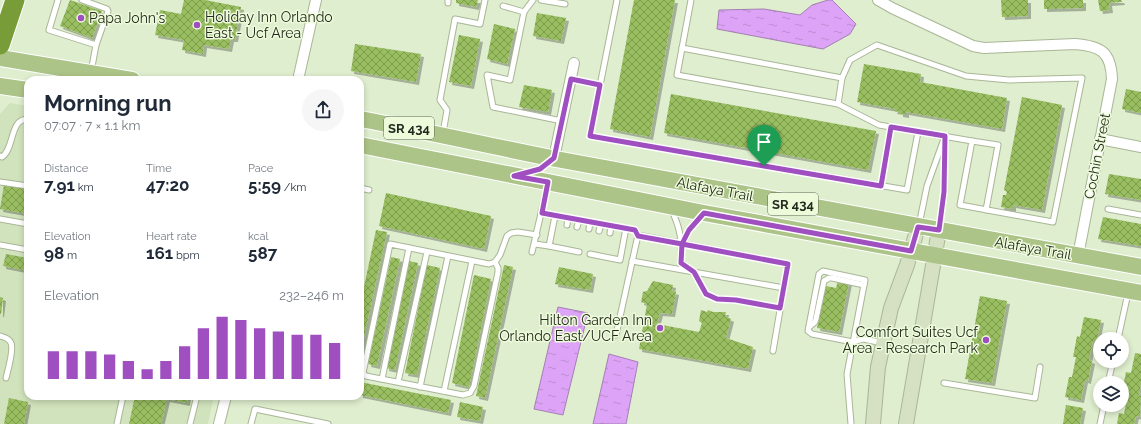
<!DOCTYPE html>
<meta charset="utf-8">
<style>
:root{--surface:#fff;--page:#f6f6f7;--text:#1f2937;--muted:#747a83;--accent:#9f4fc0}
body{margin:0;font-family:Raleway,sans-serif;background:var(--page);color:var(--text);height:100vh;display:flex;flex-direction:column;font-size:15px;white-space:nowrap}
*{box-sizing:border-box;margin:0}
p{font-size:13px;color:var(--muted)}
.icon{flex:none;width:22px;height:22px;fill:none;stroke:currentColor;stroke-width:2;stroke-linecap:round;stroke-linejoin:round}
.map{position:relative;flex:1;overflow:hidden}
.panel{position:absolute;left:24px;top:76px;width:340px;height:324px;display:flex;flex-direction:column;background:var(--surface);border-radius:12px;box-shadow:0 2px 6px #0003}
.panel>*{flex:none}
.tools{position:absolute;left:1093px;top:332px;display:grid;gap:8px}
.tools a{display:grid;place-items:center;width:36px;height:36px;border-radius:50%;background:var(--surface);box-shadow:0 2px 6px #0003;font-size:20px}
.pin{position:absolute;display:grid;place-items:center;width:34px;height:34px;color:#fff;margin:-41px -17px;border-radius:50% 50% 50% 0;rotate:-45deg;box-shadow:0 0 4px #0007}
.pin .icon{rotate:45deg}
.round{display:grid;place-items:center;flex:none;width:42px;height:42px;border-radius:21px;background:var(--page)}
.head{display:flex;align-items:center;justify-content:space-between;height:68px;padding:0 20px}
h1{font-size:22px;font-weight:700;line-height:30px}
.figures{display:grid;grid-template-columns:repeat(3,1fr);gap:6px;height:68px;padding:4px 20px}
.figures div{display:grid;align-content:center}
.figures b{font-size:17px;font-weight:700}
.figures small{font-size:11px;font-weight:400}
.figures p{font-size:11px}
.chart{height:112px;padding:8px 20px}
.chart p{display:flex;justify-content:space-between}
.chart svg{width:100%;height:72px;margin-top:4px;stroke:var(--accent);stroke-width:6}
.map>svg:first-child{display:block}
</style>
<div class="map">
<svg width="1141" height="424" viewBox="0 0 1141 424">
<defs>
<pattern id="water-ripples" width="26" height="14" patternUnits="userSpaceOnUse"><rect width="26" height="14" fill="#dca3f6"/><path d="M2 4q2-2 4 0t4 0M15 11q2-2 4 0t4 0" fill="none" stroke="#bd8cd2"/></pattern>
<pattern id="building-cross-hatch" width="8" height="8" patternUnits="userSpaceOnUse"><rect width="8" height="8" fill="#99be61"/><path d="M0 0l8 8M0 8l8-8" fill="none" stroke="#7d9b4f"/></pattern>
<filter id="shadow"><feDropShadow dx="3" dy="3" stdDeviation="0" flood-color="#0004"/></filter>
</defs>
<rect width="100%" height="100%" fill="#dfeece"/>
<path fill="#d1e3bc" d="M10,103l18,3v290h186l-6,28h-208v-310z"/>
<g fill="url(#water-ripples)" stroke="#a57fb5">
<path d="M828,0h4l24,24 -6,10 -27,15 -106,-20 2,-19 45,-1 36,6 12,-10z"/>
<path d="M558,307l30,6 -25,102 -29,-6z"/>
<path d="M609,354l29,8 -12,62h-33z"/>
</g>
<g fill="url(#building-cross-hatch)" filter="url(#shadow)">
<path d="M70,0l32,11 -10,27 -32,-12z"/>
<path d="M184,0h21l36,7 -6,32h-4l-2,10 -25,-4 -1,9 -21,-4 2,-10 -29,-5 5,-25 21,4z"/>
<path d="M456,0h22l-2,7 -20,-4z"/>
<path d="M634,0h41l-25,137 -40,-8z"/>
<path d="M1001,0h27v16l-26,1z"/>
<path d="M1044,0h39v8l-39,1z"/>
<path d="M1098,0h23l1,2 -13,1 1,7 -10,1z"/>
<path d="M537,13l29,5 -5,23 -28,-5z"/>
<path d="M494,24l21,5 -8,35 -20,-5z"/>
<path d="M459,35l21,4 -9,47 -22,-4z"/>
<path d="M355,44l66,10 -5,28 -65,-11z"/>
<path d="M864,64l57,10 -1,8 87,16 -5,31 -96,-17v3l-6,-1v-2l-6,-1 1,-2 -38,-7z"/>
<path d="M524,85l28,5 -4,22 -29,-5z"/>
<path d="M1126,89l15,3v21l-19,-4z"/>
<path d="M671,94l205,37 -8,39 -204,-37z"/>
<path d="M1022,97l40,8 -20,105 -29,-5v4l-12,-2 2,-12h3l1,-3 -3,-2z"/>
<path d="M1109,174l32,5v21l-36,-6z"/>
<path d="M4,185l24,4v25l-28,-5z"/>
<path d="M386,193l105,23 -7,33 -105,-23z"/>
<path d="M1103,217l38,7v22l-43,-7z"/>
<path d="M376,230l11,2 -27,123v-49z"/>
<path d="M6,254l22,4v13l-25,-5z"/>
<path d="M391,257l9,2 -23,107 -9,-2z"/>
<path d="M409,261l9,2 -23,107 -9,-2z"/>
<path d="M427,265l13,3 -23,107 -12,-2z"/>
<path d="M504,265l9,2 -28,131 -9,-2z"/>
<path d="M559,267l34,7 -3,16 -35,-6z"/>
<path d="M474,275l17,4 -22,108 -17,-4z"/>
<path d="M838,280l11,2 -10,50 -22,-4 9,-42 10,2z"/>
<path d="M653,281l20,4 -1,6 4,1 -4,22 -12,-1 -3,11 42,8 3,-9 -3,-2 2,-11 6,2 1,-2 5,2h13l-1,4 6,3 -5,19 27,9 -5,22 -109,-20 8,-45 -6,-2 2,-10 4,-1z"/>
<path d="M980,296l27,5 -15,82 -27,-4z"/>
<path d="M0,297l3,1 -2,16h-1z"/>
<path d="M1084,317l17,3 -4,20h-4l-4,20 3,1 -4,20 -3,-1 -4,20 -16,-3 4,-20h3l4,-20h-3l4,-21 3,1z"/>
<path d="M1135,353l6,1v29l-2,13h2l-1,21 -4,-1 -2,8h-17l2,-11 5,1 4,-21 -6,-1 4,-20 5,1z"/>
<path d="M360,382l91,18 -3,13 -88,-18z"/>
<path d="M135,396h53l-1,7 -20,-4 -6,25h-32z"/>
<path d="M9,398l19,4 -4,22h-20z"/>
<path d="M460,402l23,5 -3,14 -23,-4z"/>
<path d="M1066,405l17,3 -3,16h-17z"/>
</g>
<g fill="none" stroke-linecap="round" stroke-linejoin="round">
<defs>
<g id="lane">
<path d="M58,0l-9,30 47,15 -5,27"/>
<path d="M82,0l25,9 1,2 -12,34"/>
<path d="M541,0l24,4"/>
<path d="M617,0l-27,136 317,54 11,-58"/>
<path d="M691,0l-14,75 161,29 41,21 93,16 -12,64 93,17 29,-144 -73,2 -43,-4 -89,-31 -27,15 -8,18"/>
<path d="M448,3v-3"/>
<path d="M503,6l21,6 -14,68 -23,-5 6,32 69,14"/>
<path d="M524,12l9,-12"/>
<path d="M682,48l160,30 -4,26"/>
<path d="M571,79l29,6"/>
<path d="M443,133l4,-23 -7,-10 15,-81 25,5 5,-24"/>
<path d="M972,141l26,4 -12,65"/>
<path d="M0,156l2,1c13,-9 7,-38 26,-38"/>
<path d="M0,182l28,4"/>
<path d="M881,186l10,-59"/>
<path d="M360,188l9,2"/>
<path d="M671,209c10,20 11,32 10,54l13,9 12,22 11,5 19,1 44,8"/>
<path d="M1108,209l33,6"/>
<path d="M555,216l80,14 3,5"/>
<path d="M0,219l28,5"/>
<path d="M567,225l1,-7"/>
<path d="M919,225l8,-39 18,-50"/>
<path d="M577,227l2,-7"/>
<path d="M589,229l1,-7"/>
<path d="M939,229l5,-37 1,-51"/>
<path d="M599,231l2,-7"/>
<path d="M610,233l1,-7"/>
<path d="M683,243l6,-13 12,-15"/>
<path d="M535,244l14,2 6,-30 -13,-3"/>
<path d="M0,245l28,5"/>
<path d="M549,246l30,6"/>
<path d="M532,252l16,-69"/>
<path d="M590,254l30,6 6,-32"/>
<path d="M632,261l152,27"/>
<path d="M495,262l3,6v4l-24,114 -4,7 -7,2 -97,-19 -3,-3 27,-129 99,20 6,-2 5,-7 7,-19 4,-3 7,-1 19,3"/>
<path d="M809,327l6,-5 1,-3 8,-38 5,-3h3l32,7"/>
<path d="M616,335l22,-100 150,29 -15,87"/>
<path d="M0,336c4,1 9,2 11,7 3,7 -3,27 -5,35"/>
<path d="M1118,339l10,-46"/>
<path d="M382,379l27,-131"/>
<path d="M398,382l29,-130"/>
<path d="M944,383l91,15 5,-31"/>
<path d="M1108,383l5,-22"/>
<path d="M420,387l28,-131"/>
<path d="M444,391l28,-130"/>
<path d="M117,424l6,-28"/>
<path d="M190,424l7,-28"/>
<path d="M251,424l4,-15 73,15"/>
<path d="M851,424l-4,-50 17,-89 1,-5 -42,-9 -4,3 -11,57 4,3 41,8 10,-3 20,4"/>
<path d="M1100,424l4,-19"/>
</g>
<g id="street">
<path d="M878,0l14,8 81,38 11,2 91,-4c26,2 36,8 37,35l-34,177"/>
<path d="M298,80l18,-80"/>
<path d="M1100,139l41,8"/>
<path d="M554,158l20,-95"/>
<path d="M219,424l7,-28"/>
</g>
<g id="secondary">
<path d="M873,424l5,-57 13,-59 16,-43 11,-38"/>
<path d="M906,424l33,-194"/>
</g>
<g id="primary">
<path d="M0,58l132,22"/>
<path d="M0,86l28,4"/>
<path d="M360,119c65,12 130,27 196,40 195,37 390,73 585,108"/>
<path d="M360,145l344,68 437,80"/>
</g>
<path id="highway" d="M0,45l15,-45"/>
</defs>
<use href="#lane" stroke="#a9b697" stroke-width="7"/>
<use href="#street" stroke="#a9b697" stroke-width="12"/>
<use href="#secondary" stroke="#a9b697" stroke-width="16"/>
<use href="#primary" stroke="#fff" stroke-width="18"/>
<use href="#highway" stroke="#fff" stroke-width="21"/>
<use href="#lane" stroke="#fff" stroke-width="5"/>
<use href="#street" stroke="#fff" stroke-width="10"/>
<use href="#secondary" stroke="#d6e1c3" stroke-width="14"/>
<use href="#primary" stroke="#adc488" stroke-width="16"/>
<use href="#highway" stroke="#779c38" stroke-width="19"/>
</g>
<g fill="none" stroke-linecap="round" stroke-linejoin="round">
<defs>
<path id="route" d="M764,166l-174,-30 10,-51 -29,-6 -17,79 -14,11 -26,7 34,6 -6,31 93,17 3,6 44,8 -1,19 13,9 12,22 11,5 19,1 44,8 8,-44 -106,-20 7,-14 15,-17 207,38 7,-24 21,3 5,-38 1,-56 -54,-9 -10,59 -117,-20"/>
</defs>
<use href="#route" stroke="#fff" stroke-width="8"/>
<use href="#route" stroke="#9f4fc0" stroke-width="5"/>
</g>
<g fill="#9f4fc0" stroke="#edfbdb" stroke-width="1.5">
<circle cx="81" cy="18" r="4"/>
<circle cx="197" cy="25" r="4"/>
<circle cx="660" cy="328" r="4"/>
<circle cx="986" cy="340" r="4"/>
</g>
<g text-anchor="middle" stroke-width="3" stroke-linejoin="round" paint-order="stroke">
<g fill="#edfbdb" stroke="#616957" stroke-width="1">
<rect x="384" y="117" width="50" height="22" rx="3"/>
<rect x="768" y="193" width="50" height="22" rx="3"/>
</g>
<g font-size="13" font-weight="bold" fill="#252a1e">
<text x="409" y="133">SR 434</text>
<text x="793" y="209">SR 434</text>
</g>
<g font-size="14" fill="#252a1e" stroke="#edfbdb" text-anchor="start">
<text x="205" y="22">Holiday Inn Orlando<tspan x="205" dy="16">East - Ucf Area</tspan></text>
<text x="89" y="23">Papa John's</text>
<text x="652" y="325" text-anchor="end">Hilton Garden Inn<tspan x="652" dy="16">Orlando East/UCF Area</tspan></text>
<text x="978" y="337" text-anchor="end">Comfort Suites Ucf<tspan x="978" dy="16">Area - Research Park</tspan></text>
</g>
<g font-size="14" fill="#252a1e" stroke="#edfbdb">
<text transform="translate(1097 156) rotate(-79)" y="5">Cochin Street</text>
<text transform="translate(715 189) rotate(11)" y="5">Alafaya Trail</text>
<text transform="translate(1033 248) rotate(10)" y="5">Alafaya Trail</text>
</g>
</g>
</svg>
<div class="tools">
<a><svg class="icon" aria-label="locate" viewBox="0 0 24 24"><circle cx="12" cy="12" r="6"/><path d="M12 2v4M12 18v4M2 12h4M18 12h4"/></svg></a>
<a><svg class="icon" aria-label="layers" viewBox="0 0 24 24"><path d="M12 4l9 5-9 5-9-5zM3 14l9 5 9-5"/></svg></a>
</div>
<div class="pin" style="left:764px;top:166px;background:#1e9e55"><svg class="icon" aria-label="arrive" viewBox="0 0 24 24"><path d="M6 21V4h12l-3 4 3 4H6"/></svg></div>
<section class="panel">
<div class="head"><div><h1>Morning run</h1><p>07:07 · 7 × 1.1 km</p></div><a class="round"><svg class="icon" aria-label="share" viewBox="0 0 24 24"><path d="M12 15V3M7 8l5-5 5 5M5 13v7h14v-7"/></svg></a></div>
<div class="figures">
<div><p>Distance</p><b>7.91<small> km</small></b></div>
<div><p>Time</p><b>47:20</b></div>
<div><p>Pace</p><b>5:59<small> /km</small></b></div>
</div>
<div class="figures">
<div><p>Elevation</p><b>98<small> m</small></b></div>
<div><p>Heart rate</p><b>161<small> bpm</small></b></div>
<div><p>kcal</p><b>587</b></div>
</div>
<div class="chart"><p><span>Elevation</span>232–246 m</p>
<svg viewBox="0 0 160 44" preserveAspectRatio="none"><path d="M5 44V27M15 44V27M25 44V27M35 44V29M45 44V33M55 44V38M65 44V33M75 44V24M85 44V13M95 44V6M105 44V8M115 44V13M125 44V15M135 44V17M145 44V17M155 44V22"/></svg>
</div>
</section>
</div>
